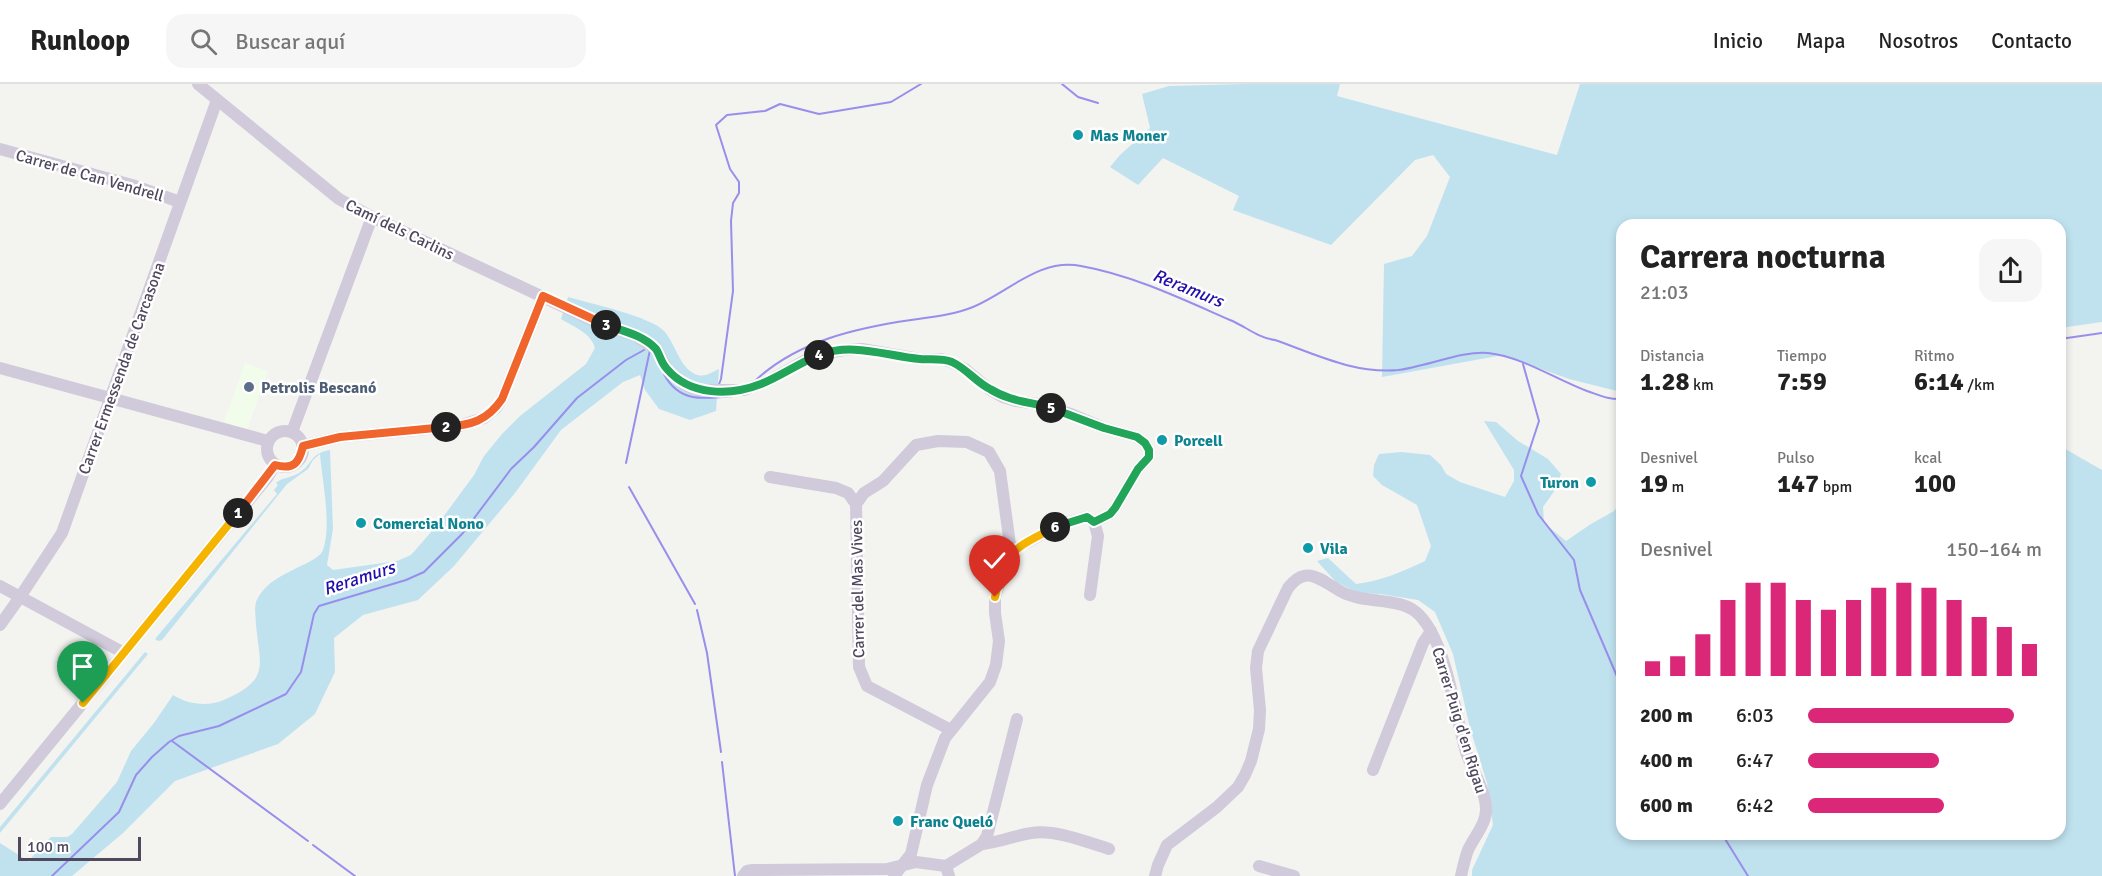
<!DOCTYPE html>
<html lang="es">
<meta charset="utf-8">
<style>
:root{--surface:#fff;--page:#f6f6f6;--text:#222;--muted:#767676;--line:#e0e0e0;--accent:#db2777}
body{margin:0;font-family:Signika,sans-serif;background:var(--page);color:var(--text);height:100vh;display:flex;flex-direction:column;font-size:22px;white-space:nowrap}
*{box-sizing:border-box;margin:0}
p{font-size:20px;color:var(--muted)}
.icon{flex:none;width:33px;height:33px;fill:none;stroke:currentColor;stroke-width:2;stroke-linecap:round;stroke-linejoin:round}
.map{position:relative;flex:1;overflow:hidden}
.details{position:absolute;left:1616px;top:135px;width:450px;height:621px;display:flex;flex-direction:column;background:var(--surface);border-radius:18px;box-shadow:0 3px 9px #0003}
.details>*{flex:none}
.scale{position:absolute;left:18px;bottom:15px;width:123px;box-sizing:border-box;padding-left:6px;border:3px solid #50495e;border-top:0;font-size:16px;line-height:21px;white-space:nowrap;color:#50495e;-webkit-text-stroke:4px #fff;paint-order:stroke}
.pin{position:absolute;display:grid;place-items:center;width:51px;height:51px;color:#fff;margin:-62px -26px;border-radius:50% 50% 50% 0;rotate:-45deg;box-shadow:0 0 6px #0007}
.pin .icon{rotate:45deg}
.km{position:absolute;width:30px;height:30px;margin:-15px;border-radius:50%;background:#222;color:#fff;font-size:16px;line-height:30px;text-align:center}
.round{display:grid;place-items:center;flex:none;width:63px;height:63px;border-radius:18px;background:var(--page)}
.overview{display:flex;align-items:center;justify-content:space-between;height:102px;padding:0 24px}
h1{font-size:33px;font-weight:700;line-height:45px}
.figures{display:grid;grid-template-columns:repeat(3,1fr);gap:9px;height:102px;padding:6px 24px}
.figures div{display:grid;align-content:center}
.figures b{font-size:26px;font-weight:700}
.figures small{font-size:16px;font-weight:400}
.figures p{font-size:16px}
.chart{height:168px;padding:12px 24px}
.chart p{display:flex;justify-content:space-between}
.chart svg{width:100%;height:108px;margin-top:6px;stroke:var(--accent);stroke-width:6}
ul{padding:0 24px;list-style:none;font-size:20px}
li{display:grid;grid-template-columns:96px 72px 1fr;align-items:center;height:45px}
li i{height:15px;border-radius:8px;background:var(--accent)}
header{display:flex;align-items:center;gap:36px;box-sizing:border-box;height:84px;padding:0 30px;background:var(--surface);border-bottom:2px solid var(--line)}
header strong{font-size:28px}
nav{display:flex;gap:33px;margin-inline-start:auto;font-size:21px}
.search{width:420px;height:54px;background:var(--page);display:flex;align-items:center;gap:15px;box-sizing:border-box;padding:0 21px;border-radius:18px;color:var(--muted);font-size:22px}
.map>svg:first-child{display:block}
</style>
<header>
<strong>Runloop</strong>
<div class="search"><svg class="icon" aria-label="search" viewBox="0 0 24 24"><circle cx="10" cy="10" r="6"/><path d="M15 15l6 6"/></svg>Buscar aquí</div>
<nav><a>Inicio</a><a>Mapa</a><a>Nosotros</a><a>Contacto</a></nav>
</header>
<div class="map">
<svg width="2102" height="792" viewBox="0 0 2102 792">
<rect width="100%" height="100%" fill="#f3f3f0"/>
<path fill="#f2fceb" d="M245,279l23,8 -21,59 -23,-8z"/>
<g fill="#c0e2ef">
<path d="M1245,0h95l-3,12 220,59 23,-71h522v238l-42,6v-103h-438l-1,167 -52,-13 -66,-24 -121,22 2,-113 28,-8 15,-20 23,-59 -17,-22 -18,5 -84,85 -98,-35 6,-14 -76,-38 -25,27 -28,-18 10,-12 30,-27 -8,-34 27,-8z"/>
<path d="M568,213c21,6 84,20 96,34 11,12 15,34 29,42 10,6 17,0 26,-4l-3,42 -26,9 -31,-11 -14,-19 -5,-15 -17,7 -62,48 -46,63 -61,73 -36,34 -55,15 -29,23 1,34 -20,42 -37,30 -103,37 -52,52 -51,43h-72v-33l30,19 2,-5 19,-20h16l5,-3 45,-52 14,-31 23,-28 19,-28c16,10 36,12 53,4 44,-20 34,-33 30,-74 0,-7 -2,-16 0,-23 12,-31 61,-36 67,-52 9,-25 -1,-70 -3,-96l-7,6 -5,9 -21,15 -125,156 -4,1 -3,-2 122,-145 -3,-4 4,-5 -2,-2c7,-6 15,-5 23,-10 14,-9 10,-19 31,-23l3,79 -6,36 6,5 64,-9 14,-6 27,-31 36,-49 10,-19 18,-22 18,-18 66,-52 9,-16c-4,-15 -21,-21 -34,-29z"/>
<path d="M1484,337l12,1 22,19 30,18 13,15 -6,16 -12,17 1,16 22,18 25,-17 23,-13 7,-9 1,332h438v-388l42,24v406h-630v-6l21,-45 -6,-42 -17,-55 -17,-74 -18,-42 -17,-12 -38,-6 -21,-1 -23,-11 -19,-21 11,-3 28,26c25,-3 46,-12 69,-23l6,-15 -14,-41 -35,-20 -9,-9 1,-11 5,-11 22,-2 29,3 11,10 5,9 14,8 45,15 9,-16v-11z"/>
<path d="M145,568l3,2 -148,179v-6z"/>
</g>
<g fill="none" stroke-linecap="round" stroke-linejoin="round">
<g stroke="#988eeb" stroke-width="2">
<path d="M1062,0l16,13 20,6"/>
<path d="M2060,255l42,-6"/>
<path d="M1523,280l16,57 -18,55 17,38 36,46 6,30 42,98"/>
<path d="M664,290c15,29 40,25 68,22"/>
<path d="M757,295c42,-38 99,-51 154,-59 21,-3 42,-5 62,-13 36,-15 66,-49 108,-41 51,9 101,33 149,54 15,6 28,18 45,20 40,14 79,34 123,30 26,-3 67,-20 90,-17 35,4 67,26 99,38 12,4 22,9 35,8"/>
<path d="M718,303l3,-8 12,-88 -2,-70 2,-18 6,-10v-11l-9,-13 -14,-44 11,-10 38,-4 15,-7 39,10 72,-12 30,-18"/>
<path d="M626,379l24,-113"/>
<path d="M629,403l66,117"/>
<path d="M697,526l10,43 14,99"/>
<path d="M172,657l136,100"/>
<path d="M722,678l13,114"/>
<path d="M1722,750l26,42"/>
<path d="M313,761l42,31"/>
<path d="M52,792l67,-64 17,-37 16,-18 17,-15 10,-6 40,-10 67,-32 15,-22 13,-58 5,-8 87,-26 18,-8 39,-39 48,-64 23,-22 43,-49 49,-38 18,-10"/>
</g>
<g stroke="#d0cada" stroke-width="12">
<path d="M198,0l141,115 33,18 222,104 40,14 23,15 10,19 18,16 12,5h47l26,-10 36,-20 20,-7 18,-3 18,-1 57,10h22l10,3 14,7 24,20 14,8 13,4 21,3 34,10 33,14 33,9 8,6 4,7v7l-11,12 -23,39 -5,6 -16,8 -7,-5 -28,8 -35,19 -13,8 -5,9 -11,36v16l4,28 -3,24 -6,17 -45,56 -18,47 -16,69 -17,22"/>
<path d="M0,65l132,36 48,17"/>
<path d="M0,284l268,73"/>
<circle cx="285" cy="365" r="18"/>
<path d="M292,348l80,-215"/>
<path d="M303,362l37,-9 119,-11 25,-8 12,-10 6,-9 41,-103"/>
<path d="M770,393l66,11 12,5 8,11"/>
<path d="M0,502l124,67"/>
<path d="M1090,511l8,-59 -4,-14"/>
<path d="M0,541l20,-28 42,-64 155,-433"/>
<path d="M951,646l-84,-44 -8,-19 -3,-163 8,-11 19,-12 33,-36 22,-4 29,1 22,10 11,19 11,81"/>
<path d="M1373,686l50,-127 8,-12"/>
<path d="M0,720l267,-326 8,-13"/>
<path d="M982,760c17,-1 33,-9 50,-11 22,-4 55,9 77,16"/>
<path d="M946,782l36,-22 5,-8 30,-117"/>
<path d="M1259,782l35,10"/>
<path d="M743,792l4,-5 6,-1 134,-1 29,-7 30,4 3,10"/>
<path d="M1155,792l3,-11 9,-20 50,-38 21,-20 7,-12 6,-14 8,-32 1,-19 -4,-42 2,-17 30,-63c19,-25 33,-7 54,4 22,12 56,5 74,20 30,25 39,103 50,140 6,18 19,37 20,56 1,15 -12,29 -18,42 -3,8 -5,17 -7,26"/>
</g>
</g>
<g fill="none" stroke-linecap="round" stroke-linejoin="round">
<defs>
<path id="split-1" d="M83,619l155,-190"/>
<path id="split-2" d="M238,429l37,-48c19,5 24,-2 28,-19l37,-9 106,-10"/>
<path id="split-3" d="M446,343c25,-2 41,-6 56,-28l41,-103 63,29"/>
<path id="split-4" d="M606,241c17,6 37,10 50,24 4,6 5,14 11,20 23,27 63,27 94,15 20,-8 38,-21 58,-29"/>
<path id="split-5" d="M819,271c34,-13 67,1 101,4 11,1 22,-1 32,3 15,7 24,20 38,27 19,12 40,13 61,19"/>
<path id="split-6" d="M1051,324l53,20 33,9 8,6 4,7v7l-11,12 -23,39 -5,6 -16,8 -7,-5 -32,10"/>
<path id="split-7" d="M995,513c10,-48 19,-48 60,-70"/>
</defs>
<use href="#split-1" stroke="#fff" stroke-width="12"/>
<use href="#split-2" stroke="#fff" stroke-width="12"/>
<use href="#split-3" stroke="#fff" stroke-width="12"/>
<use href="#split-4" stroke="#fff" stroke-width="12"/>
<use href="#split-5" stroke="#fff" stroke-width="12"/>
<use href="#split-6" stroke="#fff" stroke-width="12"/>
<use href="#split-7" stroke="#fff" stroke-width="12"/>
<use href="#split-1" stroke="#f5b400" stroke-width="8"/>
<use href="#split-2" stroke="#f0652b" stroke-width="8"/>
<use href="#split-3" stroke="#f0652b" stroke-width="8"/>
<use href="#split-4" stroke="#22a559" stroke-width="8"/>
<use href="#split-5" stroke="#22a559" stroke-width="8"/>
<use href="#split-6" stroke="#22a559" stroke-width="8"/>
<use href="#split-7" stroke="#f5b400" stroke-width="8"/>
</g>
<g fill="#0f9aa8" stroke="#fff" stroke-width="2">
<circle cx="1078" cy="51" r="6"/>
<circle cx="1162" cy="356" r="6"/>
<circle cx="1591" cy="398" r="6"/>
<circle cx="361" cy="439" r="6"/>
<circle cx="1308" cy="464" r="6"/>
<circle cx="898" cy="737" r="6"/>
</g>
<circle fill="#5c6f8a" stroke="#fff" stroke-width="2" cx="249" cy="303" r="6"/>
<g text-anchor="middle" stroke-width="5" stroke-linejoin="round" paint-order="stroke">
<g font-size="16" font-weight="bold" fill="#0d838f" stroke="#fff" text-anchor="start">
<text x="1090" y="57">Mas Moner</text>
<text x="1174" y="362">Porcell</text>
<text x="1579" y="404" text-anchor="end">Turon</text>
<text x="373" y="445">Comercial Nono</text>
<text x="1320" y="470">Vila</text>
<text x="910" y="743">Franc Queló</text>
</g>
<g font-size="16" fill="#50495e" stroke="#fff">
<text transform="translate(90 91) rotate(16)" y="6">Carrer de Can Vendrell</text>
<text transform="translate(400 145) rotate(26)" y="6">Camí dels Carlins</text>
<text transform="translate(121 284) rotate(-70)" y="6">Carrer Ermessenda de Carcasona</text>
<text transform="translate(857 505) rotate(-91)" y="6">Carrer del Mas Vives</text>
<text transform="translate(1460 636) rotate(73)" y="6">Carrer Puig d'en Rigau</text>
</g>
<g font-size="16" font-weight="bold" fill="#4e5e75" stroke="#fff" text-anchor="start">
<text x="261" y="309">Petrolis Bescanó</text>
</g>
<g font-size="18" font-style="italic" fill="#200faa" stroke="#fff">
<text transform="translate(1188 204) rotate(22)" y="6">Reramurs</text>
<text transform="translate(359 494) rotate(-18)" y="6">Reramurs</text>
</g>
</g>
</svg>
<div class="scale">100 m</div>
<div class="pin" style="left:83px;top:619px;background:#1e9e55"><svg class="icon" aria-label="arrive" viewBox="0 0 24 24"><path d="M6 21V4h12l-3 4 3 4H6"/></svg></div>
<div class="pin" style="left:995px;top:513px;background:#d93025"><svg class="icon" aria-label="check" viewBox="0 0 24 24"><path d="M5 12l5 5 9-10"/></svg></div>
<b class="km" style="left:238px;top:429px">1</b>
<b class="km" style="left:446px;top:343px">2</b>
<b class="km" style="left:606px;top:241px">3</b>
<b class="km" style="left:819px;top:271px">4</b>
<b class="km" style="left:1051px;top:324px">5</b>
<b class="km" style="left:1055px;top:443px">6</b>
<section class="details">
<div class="overview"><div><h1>Carrera nocturna</h1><p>21:03</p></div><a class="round"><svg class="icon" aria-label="share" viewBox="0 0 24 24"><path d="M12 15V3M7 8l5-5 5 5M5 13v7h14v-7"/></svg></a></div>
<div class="figures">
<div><p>Distancia</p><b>1.28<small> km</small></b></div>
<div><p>Tiempo</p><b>7:59</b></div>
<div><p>Ritmo</p><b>6:14<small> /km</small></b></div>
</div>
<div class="figures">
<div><p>Desnivel</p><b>19<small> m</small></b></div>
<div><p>Pulso</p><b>147<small> bpm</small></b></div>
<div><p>kcal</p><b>100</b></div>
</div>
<div class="chart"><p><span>Desnivel</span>150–164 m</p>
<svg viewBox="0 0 160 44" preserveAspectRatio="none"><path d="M5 44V38M15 44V36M25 44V27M35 44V13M45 44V6M55 44V6M65 44V13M75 44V17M85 44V13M95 44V8M105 44V6M115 44V8M125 44V13M135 44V20M145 44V24M155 44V31"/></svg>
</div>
<ul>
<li><b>200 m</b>6:03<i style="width:88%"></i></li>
<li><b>400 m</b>6:47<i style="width:56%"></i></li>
<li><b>600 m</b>6:42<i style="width:58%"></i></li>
</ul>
</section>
</div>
